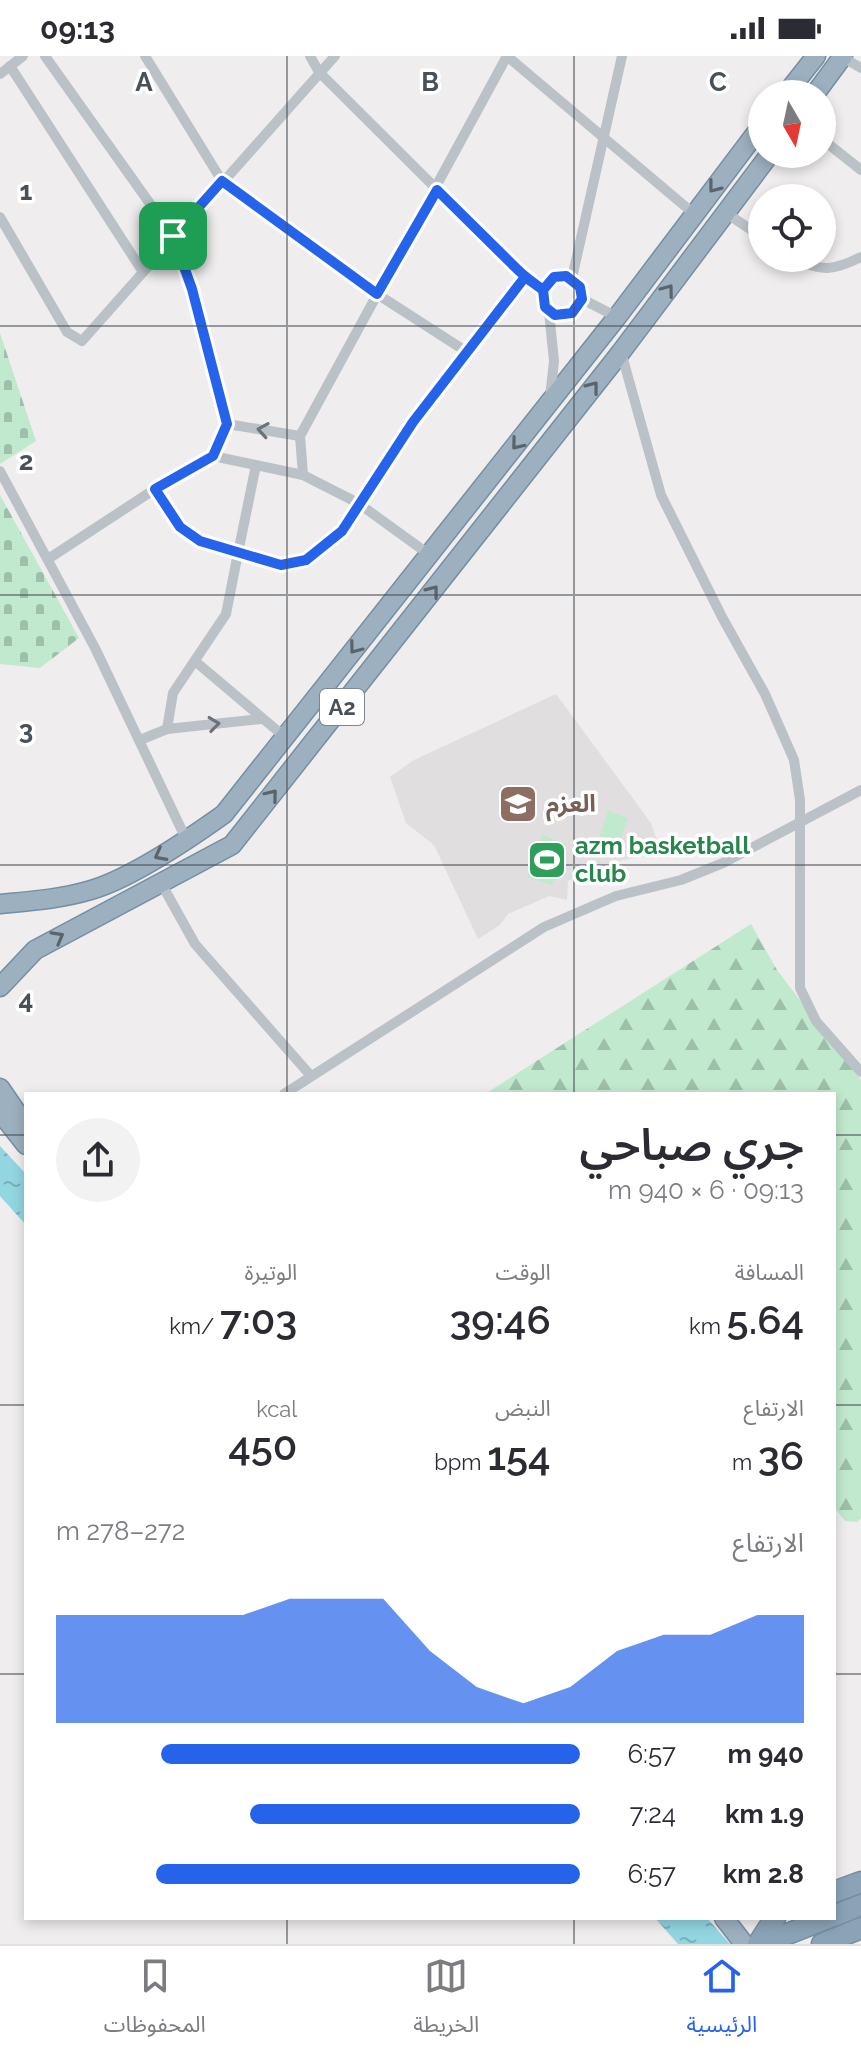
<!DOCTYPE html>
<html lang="ar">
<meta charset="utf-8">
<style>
:root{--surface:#fff;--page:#f2f2f3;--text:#2b2b33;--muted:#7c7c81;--line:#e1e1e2;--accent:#2563eb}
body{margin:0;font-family:Raleway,"Noto Sans Arabic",sans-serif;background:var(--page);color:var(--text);direction:rtl;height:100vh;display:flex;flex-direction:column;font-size:30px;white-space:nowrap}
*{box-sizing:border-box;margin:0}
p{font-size:26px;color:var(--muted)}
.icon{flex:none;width:44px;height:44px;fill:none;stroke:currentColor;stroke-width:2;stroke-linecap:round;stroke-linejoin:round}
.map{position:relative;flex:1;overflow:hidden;direction:ltr}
.drawer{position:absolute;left:24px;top:1036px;width:812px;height:828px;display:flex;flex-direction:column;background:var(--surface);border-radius:0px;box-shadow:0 4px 12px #0003;direction:rtl}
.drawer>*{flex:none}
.needle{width:52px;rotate:171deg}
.controls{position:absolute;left:748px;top:24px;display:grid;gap:16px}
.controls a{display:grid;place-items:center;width:88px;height:88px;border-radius:50%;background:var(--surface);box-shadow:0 4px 12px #0003;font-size:40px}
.pin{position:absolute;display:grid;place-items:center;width:68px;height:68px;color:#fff;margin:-34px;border-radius:16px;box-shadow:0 4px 12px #0006}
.round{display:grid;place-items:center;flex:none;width:84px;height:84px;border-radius:42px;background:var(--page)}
.headline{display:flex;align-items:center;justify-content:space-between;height:136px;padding:0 32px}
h1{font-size:44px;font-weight:600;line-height:60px}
.stats{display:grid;grid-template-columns:repeat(3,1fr);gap:12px;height:136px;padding:8px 32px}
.stats div{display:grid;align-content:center}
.stats b{font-size:40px;font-weight:600}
.stats small{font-size:22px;font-weight:400}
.stats p{font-size:22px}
.chart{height:224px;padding:16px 32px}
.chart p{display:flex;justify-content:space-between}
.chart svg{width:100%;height:144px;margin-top:8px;fill:var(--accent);opacity:.7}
ul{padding:0 32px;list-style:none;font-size:26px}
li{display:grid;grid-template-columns:128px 96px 1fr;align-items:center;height:60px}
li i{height:20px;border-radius:10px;background:var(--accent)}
.status{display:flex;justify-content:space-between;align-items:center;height:56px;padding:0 40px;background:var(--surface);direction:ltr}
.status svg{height:22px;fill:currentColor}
.tabs{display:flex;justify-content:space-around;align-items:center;height:112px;border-top:2px solid var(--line);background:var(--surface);font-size:22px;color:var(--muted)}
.tabs a{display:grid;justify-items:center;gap:4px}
.tabs .current{color:var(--accent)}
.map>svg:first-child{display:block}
</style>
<div class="status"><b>09:13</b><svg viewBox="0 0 49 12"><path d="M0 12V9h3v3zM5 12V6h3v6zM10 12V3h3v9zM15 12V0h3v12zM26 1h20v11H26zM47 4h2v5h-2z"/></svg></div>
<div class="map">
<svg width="861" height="1888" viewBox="0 0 861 1888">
<defs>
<pattern id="forest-firs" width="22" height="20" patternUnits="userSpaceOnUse" patternTransform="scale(2)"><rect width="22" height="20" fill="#c0e9cd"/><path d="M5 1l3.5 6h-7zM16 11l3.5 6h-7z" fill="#9ebfa9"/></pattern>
<pattern id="cemetery-stones" width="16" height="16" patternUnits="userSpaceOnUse" patternTransform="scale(2)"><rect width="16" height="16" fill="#c0e9cd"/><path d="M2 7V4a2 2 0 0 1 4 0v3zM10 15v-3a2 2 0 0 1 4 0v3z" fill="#9ebfa9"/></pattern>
<pattern id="water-ripples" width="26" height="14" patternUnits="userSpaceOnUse" patternTransform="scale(2)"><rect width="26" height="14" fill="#92d6e1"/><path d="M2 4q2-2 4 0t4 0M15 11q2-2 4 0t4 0" fill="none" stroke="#79b0b9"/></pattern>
</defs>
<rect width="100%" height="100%" fill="#efeded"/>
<path fill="#e0dede" d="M556,638l95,129 10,30 -38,7 -55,21 -1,19 -18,-4 -41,18 -8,11 -22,14 -44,-94 -28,-22 -16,-46 24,-17z"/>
<g fill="#c0e9cd">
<path d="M608,755l20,7 -12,33 -19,-6z"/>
<path d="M542,779l24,9 -14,41 -25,-8z"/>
</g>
<path fill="url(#forest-firs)" d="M751,868l26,46 84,110v438l-4,4 -12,-1 -11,-14v-413h-349z"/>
<g fill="url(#cemetery-stones)">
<path d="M0,277l36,108 -36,23z"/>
<path d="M0,439l79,143 -39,30 -40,-4z"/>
</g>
<g fill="url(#water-ripples)">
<path d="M0,1090l26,28v51l-26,-29z"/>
<path d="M655,1862h52l23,26h-52z"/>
</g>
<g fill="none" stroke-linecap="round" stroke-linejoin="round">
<defs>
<g id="trunk">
<path d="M786,38l30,-38"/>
<path d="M815,38l28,-38"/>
<path d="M0,848c31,-3 61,-5 91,-14 41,-12 98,-51 133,-76l393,-497 145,-192"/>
<path d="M0,931l35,-37 197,-105 389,-493 149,-198"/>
<path d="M0,1032l26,38"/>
<path d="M0,1056l26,33"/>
<path d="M724,1862l20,26"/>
</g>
<g id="motorway">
<path d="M834,1836l27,-10"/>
<path d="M834,1860l27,-11"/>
<path d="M758,1888l17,-26"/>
<path d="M762,1888l66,-26"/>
<path d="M822,1888l39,-16"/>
</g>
</defs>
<use href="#trunk" stroke="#768ea2" stroke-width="21"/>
<use href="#motorway" stroke="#768ea2" stroke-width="23"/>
<g stroke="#bac2c8" stroke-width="10">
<path d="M45,0l128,180 13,33 41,155 -5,17 -9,15 -58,33 -107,70"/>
<path d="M145,0l77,125 155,113 90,58"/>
<path d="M310,0l9,16 198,197 26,21"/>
<path d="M507,0l186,157"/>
<path d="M842,1l19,11"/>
<path d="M10,10l133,206"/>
<path d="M0,18l23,-18"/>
<path d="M822,83l39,31"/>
<path d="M726,157l36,24"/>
<path d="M0,161l67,115 15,9 253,-285"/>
<path d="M794,202c27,15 41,12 67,-1"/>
<circle cx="562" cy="240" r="20"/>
<path d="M572,222l50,-222"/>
<path d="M582,243l35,18"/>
<path d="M549,256l5,49 -4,36"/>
<path d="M621,296l40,143 61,122 43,77 29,66 6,40v188l16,33 45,51"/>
<path d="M227,368l73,12"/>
<path d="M213,400l90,19 55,28 69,50"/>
<path d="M256,409l-18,88 53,13 35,-20 16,-15 71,-109 112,-145"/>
<path d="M0,415l95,177 92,193"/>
<path d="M303,419l-3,-39 207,-380"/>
<path d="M196,606l90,76"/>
<path d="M167,673l94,-10"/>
<path d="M140,684l27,-11 6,-36 53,-79 12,-61c-47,-14 -56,-23 -83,-64"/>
<path d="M161,827l34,61 116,132"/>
<path d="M284,1038l260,-167 72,-31 65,-16 42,-17 138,-73"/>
</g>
<use href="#trunk" stroke="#9db0c0" stroke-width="18"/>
<use href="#motorway" stroke="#8aa3b6" stroke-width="20"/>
</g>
<defs><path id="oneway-chevron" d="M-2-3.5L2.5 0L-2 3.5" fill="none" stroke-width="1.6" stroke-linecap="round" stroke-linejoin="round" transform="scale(2)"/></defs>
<g stroke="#59646d">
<use href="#oneway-chevron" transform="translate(714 131) rotate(128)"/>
<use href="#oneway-chevron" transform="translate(668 234) rotate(-53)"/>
<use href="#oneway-chevron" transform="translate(593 331) rotate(-52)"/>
<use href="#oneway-chevron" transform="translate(517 388) rotate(129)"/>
<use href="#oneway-chevron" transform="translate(433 535) rotate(-52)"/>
<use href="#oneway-chevron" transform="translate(355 592) rotate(127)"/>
<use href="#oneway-chevron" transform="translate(272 739) rotate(-51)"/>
<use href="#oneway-chevron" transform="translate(160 799) rotate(152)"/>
<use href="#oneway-chevron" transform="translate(58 881) rotate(-29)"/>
</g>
<g stroke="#6a737a">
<use href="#oneway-chevron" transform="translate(263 374) rotate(-171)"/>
<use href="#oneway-chevron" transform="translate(214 668) rotate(-7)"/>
</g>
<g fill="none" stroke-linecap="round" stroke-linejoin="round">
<defs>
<path id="route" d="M173,180l19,53 35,135 -14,32 -58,33 25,38 20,14 81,24 25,-5 36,-29 71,-109 112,-145 18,13 2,17 10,8 17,-2 10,-14 -2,-12 -14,-11 -12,1 -11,13c-9,-7 -18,-13 -26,-21l-80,-79 -60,104 -155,-113 -49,55"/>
</defs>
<use href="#route" stroke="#fff" stroke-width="16"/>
<use href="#route" stroke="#2563eb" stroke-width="10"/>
</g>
<path fill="none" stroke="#485158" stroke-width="2" stroke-opacity="0.55" d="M287,0v1038M574,0v1038M0,270h861M0,539h861M0,809h861M0,1079h26M834,1079h27M0,1349h26M834,1349h27M0,1618h26M834,1618h27M287,1862v26M574,1862v26"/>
<defs>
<symbol id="school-square" viewBox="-11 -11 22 22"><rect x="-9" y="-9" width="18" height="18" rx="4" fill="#8d6e63" stroke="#fff"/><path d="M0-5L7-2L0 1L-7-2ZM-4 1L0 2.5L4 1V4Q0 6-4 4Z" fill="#fff"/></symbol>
<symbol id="stadium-square" viewBox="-11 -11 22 22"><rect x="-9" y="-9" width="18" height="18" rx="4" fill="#2e9e5b" stroke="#fff"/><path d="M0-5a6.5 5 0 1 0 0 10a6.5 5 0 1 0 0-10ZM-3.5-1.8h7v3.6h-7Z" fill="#fff"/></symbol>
</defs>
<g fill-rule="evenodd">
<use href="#school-square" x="496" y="726" width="44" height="44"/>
<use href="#stadium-square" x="525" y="782" width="44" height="44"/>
</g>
<g text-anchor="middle" stroke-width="7" stroke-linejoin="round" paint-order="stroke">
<rect fill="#fff" stroke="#7f858a" stroke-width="2" x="320" y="633" width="44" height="36" rx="6"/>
<g font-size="22" font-weight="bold" fill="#485158">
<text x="342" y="659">A2</text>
</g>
<g font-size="24" font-weight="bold" fill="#785e54" stroke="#fff" text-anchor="start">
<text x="546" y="756">العزم</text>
</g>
<g font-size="24" font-weight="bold" fill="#27864d" stroke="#fff" text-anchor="start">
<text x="575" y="798">azm basketball<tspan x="575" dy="28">club</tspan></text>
</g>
</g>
<g font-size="26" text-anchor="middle" font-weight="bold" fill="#485158" stroke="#fff" stroke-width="7" stroke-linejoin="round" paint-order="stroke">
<text x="144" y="35">A</text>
<text x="430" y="35">B</text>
<text x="718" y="35">C</text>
<text x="26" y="144">1</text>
<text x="26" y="414">2</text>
<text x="26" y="683">3</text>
<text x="26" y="953">4</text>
</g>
</svg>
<div class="controls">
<a><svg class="needle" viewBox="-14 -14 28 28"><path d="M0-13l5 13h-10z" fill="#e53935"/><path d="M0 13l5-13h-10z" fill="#7c7c81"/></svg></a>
<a><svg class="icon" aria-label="locate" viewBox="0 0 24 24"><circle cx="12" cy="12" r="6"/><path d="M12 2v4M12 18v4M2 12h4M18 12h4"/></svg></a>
</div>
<div class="pin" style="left:173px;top:180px;background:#1e9e55"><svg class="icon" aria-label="arrive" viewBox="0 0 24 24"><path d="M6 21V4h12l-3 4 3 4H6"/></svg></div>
<section class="drawer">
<div class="headline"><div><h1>جري صباحي</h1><p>09:13 · 6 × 940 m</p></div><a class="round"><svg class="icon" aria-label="share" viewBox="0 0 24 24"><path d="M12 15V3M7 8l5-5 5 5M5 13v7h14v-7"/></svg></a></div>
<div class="stats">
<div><p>المسافة</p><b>5.64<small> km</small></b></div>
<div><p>الوقت</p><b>39:46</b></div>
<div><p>الوتيرة</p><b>7:03<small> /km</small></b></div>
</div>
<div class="stats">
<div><p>الارتفاع</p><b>36<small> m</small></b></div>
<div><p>النبض</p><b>154<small> bpm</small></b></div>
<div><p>kcal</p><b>450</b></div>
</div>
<div class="chart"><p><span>الارتفاع</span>272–278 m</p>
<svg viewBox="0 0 160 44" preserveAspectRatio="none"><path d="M0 44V11L10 11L20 11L30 11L40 11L50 6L60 6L70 6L80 22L90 33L100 38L110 33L120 22L130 17L140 17L150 11L160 11V44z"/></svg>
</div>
<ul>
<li><b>940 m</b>6:57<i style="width:80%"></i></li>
<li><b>1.9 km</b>7:24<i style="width:63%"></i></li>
<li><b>2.8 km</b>6:57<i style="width:81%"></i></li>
</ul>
</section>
</div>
<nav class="tabs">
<a class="current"><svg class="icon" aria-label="home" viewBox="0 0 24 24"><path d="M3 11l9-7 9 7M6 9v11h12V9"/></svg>الرئيسية</a>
<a><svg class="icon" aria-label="map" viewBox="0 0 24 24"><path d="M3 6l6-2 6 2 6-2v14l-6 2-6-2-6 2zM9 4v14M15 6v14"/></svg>الخريطة</a>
<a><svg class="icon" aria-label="saved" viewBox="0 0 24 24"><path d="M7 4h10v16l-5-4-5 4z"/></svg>المحفوظات</a>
</nav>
